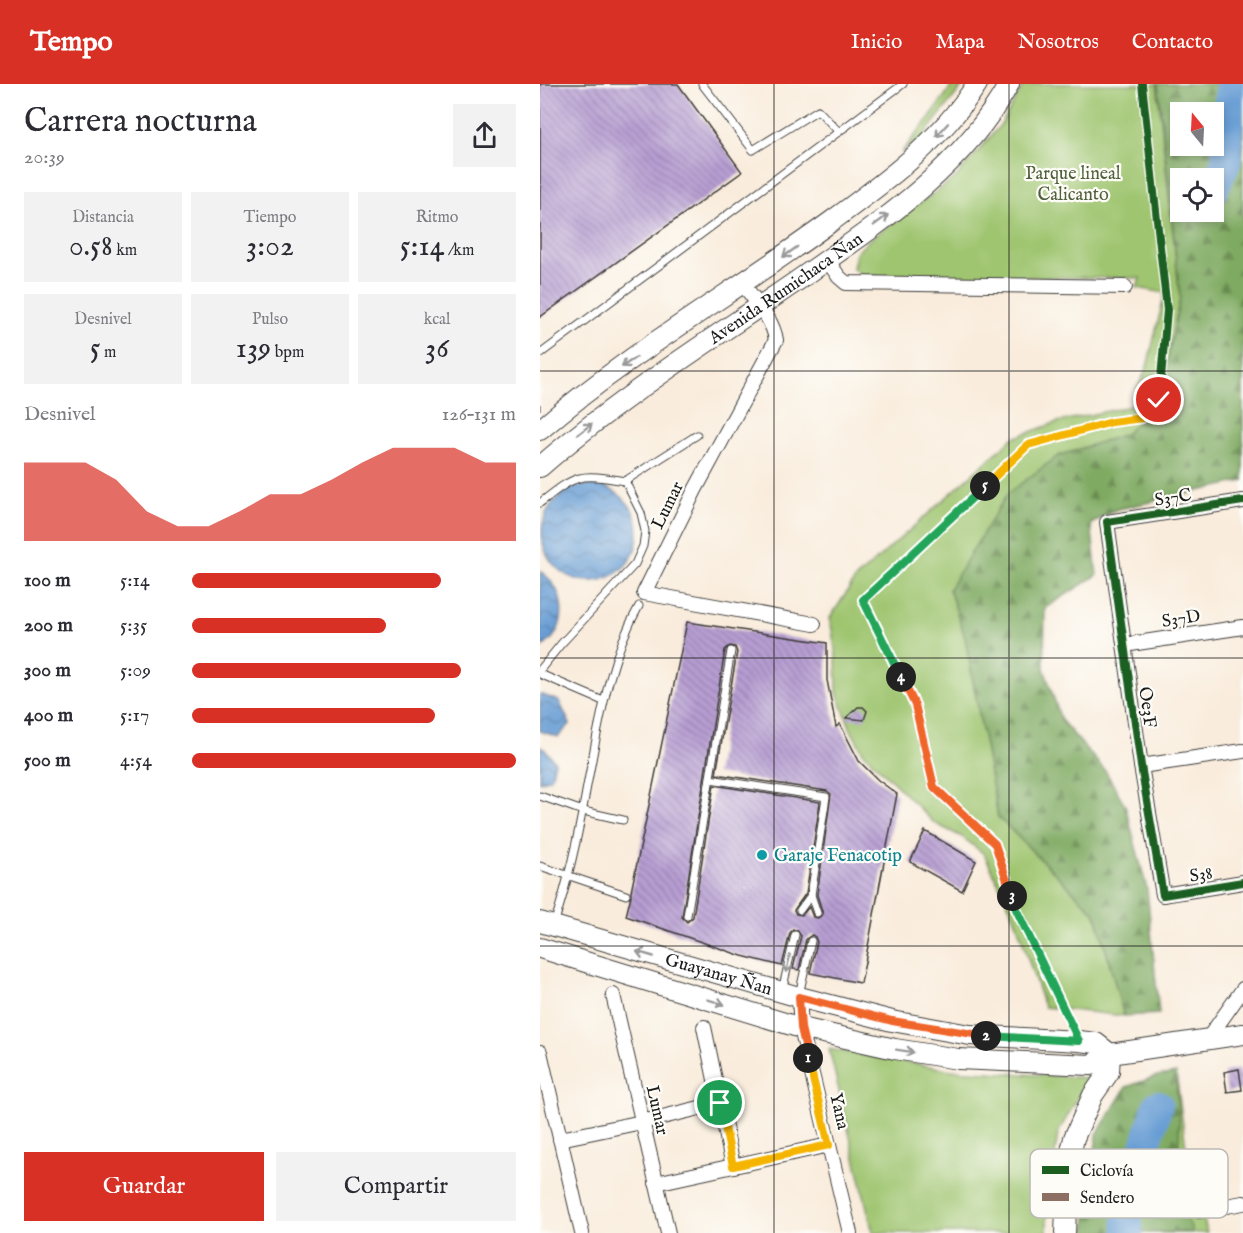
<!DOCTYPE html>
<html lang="es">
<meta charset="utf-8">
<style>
:root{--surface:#fff;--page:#f2f2f3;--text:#2b2b33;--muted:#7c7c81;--accent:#d93025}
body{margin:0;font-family:"IM FELL English",serif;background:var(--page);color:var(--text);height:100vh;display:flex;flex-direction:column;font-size:22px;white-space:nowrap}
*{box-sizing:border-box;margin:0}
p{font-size:20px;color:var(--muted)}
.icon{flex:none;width:33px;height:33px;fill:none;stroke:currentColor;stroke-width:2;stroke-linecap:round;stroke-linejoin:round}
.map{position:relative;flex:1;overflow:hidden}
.drawer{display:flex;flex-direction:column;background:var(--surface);width:540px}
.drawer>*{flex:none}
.needle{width:39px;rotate:342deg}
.tools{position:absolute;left:630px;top:18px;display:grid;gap:12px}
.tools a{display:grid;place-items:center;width:54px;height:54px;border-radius:0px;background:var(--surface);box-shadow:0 3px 9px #0003;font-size:30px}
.pin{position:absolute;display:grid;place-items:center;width:51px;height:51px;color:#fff;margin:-26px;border:3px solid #fff;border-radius:50%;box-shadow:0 2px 6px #0007}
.km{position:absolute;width:30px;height:30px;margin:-15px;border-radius:50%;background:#222;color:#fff;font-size:16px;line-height:30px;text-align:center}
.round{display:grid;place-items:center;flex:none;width:63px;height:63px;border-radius:0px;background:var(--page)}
.overview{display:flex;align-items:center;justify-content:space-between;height:102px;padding:0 24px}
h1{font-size:33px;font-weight:600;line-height:45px}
.stats{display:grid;grid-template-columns:repeat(3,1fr);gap:9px;height:102px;padding:6px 24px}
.stats div{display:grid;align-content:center;border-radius:0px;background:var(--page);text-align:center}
.stats b{font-size:30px;font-weight:600}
.stats small{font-size:16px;font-weight:400}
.stats p{font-size:16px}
.chart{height:168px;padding:12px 24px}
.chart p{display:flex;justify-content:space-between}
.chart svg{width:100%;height:108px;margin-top:6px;fill:var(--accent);opacity:.7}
.button{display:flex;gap:12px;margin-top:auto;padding:12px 24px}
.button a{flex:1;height:69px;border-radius:0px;background:var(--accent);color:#fff;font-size:24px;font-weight:600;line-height:69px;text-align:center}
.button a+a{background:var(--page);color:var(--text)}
ul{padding:0 24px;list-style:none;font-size:20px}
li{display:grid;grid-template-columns:96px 72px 1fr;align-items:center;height:45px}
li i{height:15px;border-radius:8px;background:var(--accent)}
header{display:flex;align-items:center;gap:36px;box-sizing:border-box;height:84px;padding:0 30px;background:var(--accent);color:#fff}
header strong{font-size:28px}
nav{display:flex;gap:33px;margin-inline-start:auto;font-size:21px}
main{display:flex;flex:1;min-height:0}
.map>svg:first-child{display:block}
</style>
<header>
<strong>Tempo</strong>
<nav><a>Inicio</a><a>Mapa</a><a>Nosotros</a><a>Contacto</a></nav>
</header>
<main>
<section class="drawer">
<div class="overview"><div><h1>Carrera nocturna</h1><p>20:39</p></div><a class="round"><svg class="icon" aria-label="share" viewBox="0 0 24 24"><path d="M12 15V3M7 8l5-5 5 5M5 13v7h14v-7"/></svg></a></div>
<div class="stats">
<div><p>Distancia</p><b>0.58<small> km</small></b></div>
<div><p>Tiempo</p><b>3:02</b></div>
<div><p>Ritmo</p><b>5:14<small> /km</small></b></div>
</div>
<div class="stats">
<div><p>Desnivel</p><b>5<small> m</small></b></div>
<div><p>Pulso</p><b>139<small> bpm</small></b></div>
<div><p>kcal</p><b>36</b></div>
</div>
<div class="chart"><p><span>Desnivel</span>126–131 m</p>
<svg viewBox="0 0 160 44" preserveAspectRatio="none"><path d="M0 44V12L10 12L20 12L30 19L40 32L50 38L60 38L70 32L80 25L90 25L100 19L110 12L120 6L130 6L140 6L150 12L160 12V44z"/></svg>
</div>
<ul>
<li><b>100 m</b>5:14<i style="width:77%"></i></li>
<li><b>200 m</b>5:35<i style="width:60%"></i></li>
<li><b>300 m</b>5:09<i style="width:83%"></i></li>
<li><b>400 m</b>5:17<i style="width:75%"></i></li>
<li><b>500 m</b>4:54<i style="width:100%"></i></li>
</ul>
<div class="button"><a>Guardar</a><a>Compartir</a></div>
</section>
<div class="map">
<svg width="703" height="1149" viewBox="0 0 703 1149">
<defs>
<pattern id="forest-firs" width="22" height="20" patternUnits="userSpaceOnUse" patternTransform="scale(1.5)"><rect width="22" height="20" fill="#7faa62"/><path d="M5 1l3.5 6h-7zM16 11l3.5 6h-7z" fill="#678a50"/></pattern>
<pattern id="water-waves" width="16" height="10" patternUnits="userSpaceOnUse" patternTransform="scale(1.5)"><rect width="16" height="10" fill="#689dd4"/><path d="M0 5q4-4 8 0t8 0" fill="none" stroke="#557fab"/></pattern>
<pattern id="building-back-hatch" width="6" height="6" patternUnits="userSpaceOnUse" patternTransform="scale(1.5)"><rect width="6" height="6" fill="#b79ed3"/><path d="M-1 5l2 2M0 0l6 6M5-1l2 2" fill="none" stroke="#9480aa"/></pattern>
</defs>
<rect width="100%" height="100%" fill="#fdfcf7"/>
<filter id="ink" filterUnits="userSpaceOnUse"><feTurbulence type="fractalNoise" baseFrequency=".0167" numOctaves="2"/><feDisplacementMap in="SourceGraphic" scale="12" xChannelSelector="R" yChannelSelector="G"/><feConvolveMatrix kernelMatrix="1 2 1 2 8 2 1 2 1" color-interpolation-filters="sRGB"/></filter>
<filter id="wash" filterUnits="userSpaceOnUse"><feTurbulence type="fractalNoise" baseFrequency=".008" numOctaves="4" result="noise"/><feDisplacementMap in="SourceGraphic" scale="24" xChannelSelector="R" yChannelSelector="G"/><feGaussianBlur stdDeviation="1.35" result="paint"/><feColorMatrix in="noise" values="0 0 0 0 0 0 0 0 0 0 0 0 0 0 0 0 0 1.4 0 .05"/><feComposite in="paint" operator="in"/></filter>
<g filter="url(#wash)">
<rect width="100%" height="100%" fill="#f9ecdc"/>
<g fill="#9fc570" stroke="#5e7046" stroke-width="1.5">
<path d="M413,0h11l-43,55 -20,14 29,-36z"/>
<path d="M484,0h133l23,214 -21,102 -34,35 -67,21 -109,133 16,48 33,180 98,97 28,102 -80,-9 -30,-91 -30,-62 -22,-17 -28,-14 -71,-71 -12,-22 -14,-37 -1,-38 -6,-37 26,-40 157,-140 45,-16 72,-16 17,-39 18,-74 -28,-5 3,-10 -278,-2 -9,-8 3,-15 14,-14 85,-61 47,-55z"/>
<path d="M289,965l123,21 137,8 -31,55 -11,80v20h-174z"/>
<path d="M636,989l17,127 12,23 2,10h-71z"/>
</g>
<g fill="url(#forest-firs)" stroke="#4e633f" stroke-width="1.5" fill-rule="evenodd">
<path d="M618,0h85v397l-128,29 -24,14 6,51 -52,33 -1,60 17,52 45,52 19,33 22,84 12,125 -35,2 -28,-102 -98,-97 -33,-180 -16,-48 58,-95 51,-38 67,-22 34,-34 21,-102zM640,28h34v34h-34zM640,94h34v34h-34z"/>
<path d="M636,989l3,43v51l-2,14 3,21 13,30 -108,1 12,-99 29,-47 31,-11z"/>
</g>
<g fill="url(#water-waves)" stroke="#425c78" stroke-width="1.5">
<circle cx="50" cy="449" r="48"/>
<path d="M0,487c27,18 31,60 0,77z"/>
<path d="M0,610l19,7 11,23 -12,13 -18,-6z"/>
<path d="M0,662l4,2 11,14 -4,16 -11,4z"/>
</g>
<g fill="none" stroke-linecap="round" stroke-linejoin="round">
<g stroke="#689dd4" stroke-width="30">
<path d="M674,104l12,-26 4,-78"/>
<path d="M588,1149l-1,-28 31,-100"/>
</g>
</g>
<g id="blocks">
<g fill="url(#building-back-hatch)" fill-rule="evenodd">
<path d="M0,0h138l64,88 -202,145z"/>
<path d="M147,538l140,21v37l9,47 4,-3 19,37 19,19 19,14 -36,189 -51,-10 7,-31 -2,-5 -3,-2 -6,4 -7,31 -6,-1 8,-33 -4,-6h-4l-3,3 -8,33 -40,-10 -116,-40 5,-20v-4zM190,562l5,1 2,5 -21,122 111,17 4,3 -14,101 6,19 -5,4 -5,-1 -4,-10 -7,8 -6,-1 -2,-4 12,-17 14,-91 -106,-17 -21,132 -6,5 -5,-5 43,-267z"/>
<path d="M318,623h5l4,4 -3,9 -18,-2z"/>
<path d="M385,747l51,30 -14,30 -52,-29z"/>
<path d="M699,985l3,21 -15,2 -3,-20z"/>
</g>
</g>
</g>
<g filter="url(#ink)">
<use href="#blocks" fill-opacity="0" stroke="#3d3b39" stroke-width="1.5"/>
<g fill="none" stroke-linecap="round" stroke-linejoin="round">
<defs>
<g id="lane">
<path d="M162,0l51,66 65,-40 21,22"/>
<path d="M0,270l363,-270"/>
<path d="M0,419c37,-29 38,-30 85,-22l72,-46"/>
<path d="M0,586l21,-26 74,-80 8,-18 2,-15 -4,-18 -16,-32"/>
<path d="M0,590l63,27"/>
<path d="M170,695l116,18 -15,98 6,18"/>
<path d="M0,712l43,15 40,9"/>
<path d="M0,782l86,29"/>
<path d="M260,826l11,-15"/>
<path d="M147,832l44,-265"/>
<path d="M14,840c15,-45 25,-92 33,-138 12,-61 21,-125 52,-180"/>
<path d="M242,907l13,-56"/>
<path d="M259,911l12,-54"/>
</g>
<g id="street">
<path d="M287,176l12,17 7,6 279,4"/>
<path d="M203,200c12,17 30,35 33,56l-81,150 -51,103 170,31"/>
<path d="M703,417l-136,21 34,244 22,129 80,-13"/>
<path d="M584,561l119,-18"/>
<path d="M601,682l102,-15"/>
<path d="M73,911l55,238"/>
<path d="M259,913l2,31 49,205"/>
<path d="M164,943l29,139"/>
<path d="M667,956l36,-51"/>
<path d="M0,968l42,181"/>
<path d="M20,1055l82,-17 78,-19"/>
<path d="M116,1099l173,-38"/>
<path d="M659,1127l44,-8"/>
</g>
<g id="secondary">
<path d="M0,346c89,-77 193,-137 289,-207 56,-41 110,-80 148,-139"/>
<path id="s1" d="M0,383c79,-69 168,-125 254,-184 80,-56 167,-112 215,-199"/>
<path id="s2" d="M0,838l259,75 93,24 78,14 109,6 17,2 14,11"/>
<path d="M0,864l261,80 94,21 63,10 133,6 19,-11 133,-20"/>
<path d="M525,1149l3,-68 6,-27 19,-43 16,-23 1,-18"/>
</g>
</defs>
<use href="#lane" stroke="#3d3b39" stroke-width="9"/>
<use href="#street" stroke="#3d3b39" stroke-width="16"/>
<use href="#secondary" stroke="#3d3b39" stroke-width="22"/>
<use href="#lane" stroke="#fff" stroke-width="7"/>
<use href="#street" stroke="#fff" stroke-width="14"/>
<use href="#secondary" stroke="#fff" stroke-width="20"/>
<path stroke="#8d6e63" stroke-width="6" stroke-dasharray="12 6" stroke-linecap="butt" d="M0,323h1"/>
<defs>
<g id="cycleway">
<path d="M703,417l-136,21 34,244 22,129 80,-13"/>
<path d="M539,957l-63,-132 -21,-65 -61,-57 -19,-82 -52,-105 165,-155 84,-23 29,-4 18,-18 8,-90 -25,-226"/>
</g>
</defs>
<use href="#cycleway" stroke="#fdfcf7" stroke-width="11"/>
<use href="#cycleway" stroke="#1b5e20" stroke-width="8"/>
</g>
<defs><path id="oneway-shaft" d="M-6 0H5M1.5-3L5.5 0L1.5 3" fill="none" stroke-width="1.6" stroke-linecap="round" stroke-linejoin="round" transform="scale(1.5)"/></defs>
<g stroke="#999">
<use href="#oneway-shaft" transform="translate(402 46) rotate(132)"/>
<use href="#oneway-shaft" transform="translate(341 136) rotate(-37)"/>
<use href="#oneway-shaft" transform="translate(250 168) rotate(144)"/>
<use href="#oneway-shaft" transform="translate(89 278) rotate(146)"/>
<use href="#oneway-shaft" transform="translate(45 345) rotate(-38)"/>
<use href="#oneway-shaft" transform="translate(105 870) rotate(-164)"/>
<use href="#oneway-shaft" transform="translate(248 880) rotate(103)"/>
<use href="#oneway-shaft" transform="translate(176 918) rotate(17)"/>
<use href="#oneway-shaft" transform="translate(365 967) rotate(9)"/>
</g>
</g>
<g fill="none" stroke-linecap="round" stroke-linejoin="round" filter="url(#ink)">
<defs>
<path id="split-1" d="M180,1019l13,63 96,-21 -21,-87"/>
<path id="split-2" d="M268,974l-7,-30 -2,-31 93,24 94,15"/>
<path id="split-3" d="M446,952l93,5 -63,-132 -4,-13"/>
<path id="split-4" d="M361,593l14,28 19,82 61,57 17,52"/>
<path id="split-5" d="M361,593l-38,-77 122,-114"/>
<path id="split-6" d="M445,402l43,-41 84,-23 30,-4 17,-18"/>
</defs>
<use href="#split-1" stroke="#fff" stroke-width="12"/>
<use href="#split-2" stroke="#fff" stroke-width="12"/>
<use href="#split-3" stroke="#fff" stroke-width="12"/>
<use href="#split-4" stroke="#fff" stroke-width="12"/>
<use href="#split-5" stroke="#fff" stroke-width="12"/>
<use href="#split-6" stroke="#fff" stroke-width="12"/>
<use href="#split-1" stroke="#f5b400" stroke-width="8"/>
<use href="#split-2" stroke="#f0652b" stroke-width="8"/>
<use href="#split-3" stroke="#22a559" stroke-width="8"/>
<use href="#split-4" stroke="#f0652b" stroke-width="8"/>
<use href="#split-5" stroke="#22a559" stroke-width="8"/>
<use href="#split-6" stroke="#f5b400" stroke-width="8"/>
</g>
<path fill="none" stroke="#1c1c1c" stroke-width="1.5" stroke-opacity="0.55" d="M234,0v1149M469,0v1149M0,287h703M0,574h703M0,862h703"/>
<circle fill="#0f9aa8" stroke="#fdfcf7" stroke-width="2" cx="222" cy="771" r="6"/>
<g text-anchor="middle" stroke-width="4.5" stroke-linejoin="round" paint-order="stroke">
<g font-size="18" fill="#50603e" stroke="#fdfcf7">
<text x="533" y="95">Parque lineal<tspan x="533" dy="21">Calicanto</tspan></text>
</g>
<g font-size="18" fill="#1c1c1c" stroke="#fdfcf7">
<text dy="6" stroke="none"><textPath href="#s1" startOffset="304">Avenida Rumichaca Ñan</textPath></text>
<text transform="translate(633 413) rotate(-9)" y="6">S37C</text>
<text transform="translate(127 421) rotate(-64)" y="6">Lumar</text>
<text transform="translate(641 534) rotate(-9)" y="6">S37D</text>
<text transform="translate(608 623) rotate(82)" y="6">Oe3F</text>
<text transform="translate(661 790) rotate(-9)" y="6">S38</text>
<text dy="6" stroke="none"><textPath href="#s2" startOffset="186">Guayanay Ñan</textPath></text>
<text transform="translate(118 1026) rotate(77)" y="6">Lumar</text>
<text transform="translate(300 1027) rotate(77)" y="6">Yana</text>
</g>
<g font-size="18" fill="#0d838f" stroke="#fdfcf7" text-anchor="start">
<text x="234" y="777">Garaje Fenacotip</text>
</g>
</g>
<rect x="490" y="1065" width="198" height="69" rx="9" fill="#fdfcf7" stroke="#bab9b5" stroke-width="1.5"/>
<rect x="502" y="1082" width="27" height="8" fill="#1b5e20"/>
<rect x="502" y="1109" width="27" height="8" fill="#8d6e63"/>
<g font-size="16" fill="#1c1c1c">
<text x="540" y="1092">Ciclovía</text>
<text x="540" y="1119">Sendero</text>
</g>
</svg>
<div class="tools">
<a><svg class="needle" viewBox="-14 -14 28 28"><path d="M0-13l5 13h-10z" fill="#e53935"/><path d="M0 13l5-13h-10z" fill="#7c7c81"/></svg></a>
<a><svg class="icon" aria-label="locate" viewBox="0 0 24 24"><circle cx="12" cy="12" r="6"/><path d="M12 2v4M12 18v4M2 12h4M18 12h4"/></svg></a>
</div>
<div class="pin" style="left:180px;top:1019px;background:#1e9e55"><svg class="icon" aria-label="arrive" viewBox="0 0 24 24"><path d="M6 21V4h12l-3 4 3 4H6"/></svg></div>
<div class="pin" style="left:619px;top:316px;background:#d93025"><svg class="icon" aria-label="check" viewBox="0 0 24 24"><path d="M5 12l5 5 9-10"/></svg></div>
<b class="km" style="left:268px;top:974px">1</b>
<b class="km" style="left:446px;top:952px">2</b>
<b class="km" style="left:472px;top:812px">3</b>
<b class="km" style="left:361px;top:593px">4</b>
<b class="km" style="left:445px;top:402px">5</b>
</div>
</main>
